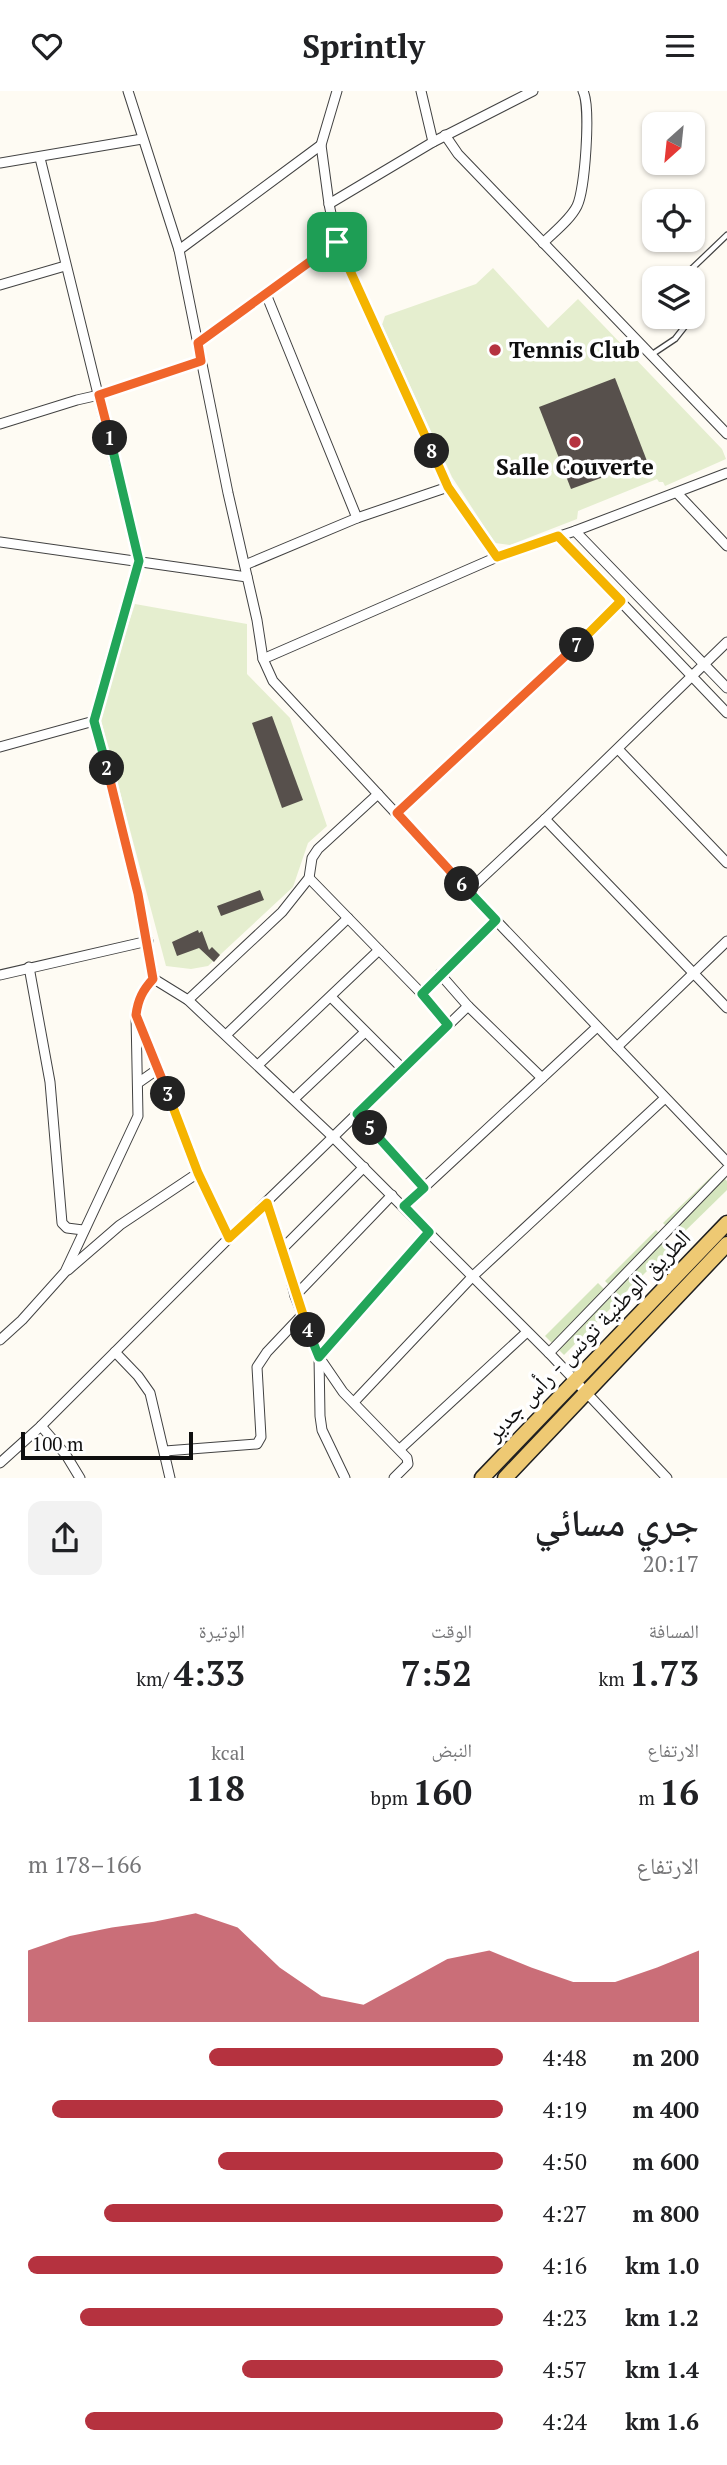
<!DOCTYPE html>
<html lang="ar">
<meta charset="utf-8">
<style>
:root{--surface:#fff;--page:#f2f2f2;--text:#202124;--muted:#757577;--accent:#b5323f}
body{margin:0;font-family:"PT Serif","Noto Naskh Arabic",serif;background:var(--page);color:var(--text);direction:rtl;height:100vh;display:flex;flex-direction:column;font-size:26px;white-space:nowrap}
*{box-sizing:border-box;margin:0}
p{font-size:23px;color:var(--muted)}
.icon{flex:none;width:38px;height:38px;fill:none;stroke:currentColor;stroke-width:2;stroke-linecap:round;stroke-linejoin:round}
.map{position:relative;height:1387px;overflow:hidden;direction:ltr}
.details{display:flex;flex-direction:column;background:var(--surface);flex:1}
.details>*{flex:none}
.needle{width:46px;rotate:207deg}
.fabs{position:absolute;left:642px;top:21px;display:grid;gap:14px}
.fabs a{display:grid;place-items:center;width:63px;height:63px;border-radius:14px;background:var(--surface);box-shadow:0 2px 5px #0004;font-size:35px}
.scale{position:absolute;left:21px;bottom:18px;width:172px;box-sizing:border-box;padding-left:7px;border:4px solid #0f0f0f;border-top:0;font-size:19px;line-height:24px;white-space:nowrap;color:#0f0f0f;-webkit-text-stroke:5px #fff;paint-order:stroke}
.pin{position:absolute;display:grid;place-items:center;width:60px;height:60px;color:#fff;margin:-30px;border-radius:14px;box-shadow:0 4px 10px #0006}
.km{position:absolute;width:35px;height:35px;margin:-18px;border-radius:50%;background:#222;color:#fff;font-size:19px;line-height:35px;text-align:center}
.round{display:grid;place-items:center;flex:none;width:74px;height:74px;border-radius:14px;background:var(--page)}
.head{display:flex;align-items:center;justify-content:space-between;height:119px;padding:0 28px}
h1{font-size:38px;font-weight:600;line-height:52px}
.figures{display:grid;grid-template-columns:repeat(3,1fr);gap:10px;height:119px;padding:7px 28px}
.figures div{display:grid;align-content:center}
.figures b{font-size:35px;font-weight:600}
.figures small{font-size:19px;font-weight:400}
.figures p{font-size:19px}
.chart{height:196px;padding:14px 28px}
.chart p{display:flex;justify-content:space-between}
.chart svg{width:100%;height:126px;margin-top:7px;fill:var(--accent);opacity:.7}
ul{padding:0 28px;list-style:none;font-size:23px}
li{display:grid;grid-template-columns:112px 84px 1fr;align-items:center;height:52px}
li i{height:18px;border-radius:9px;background:var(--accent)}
header{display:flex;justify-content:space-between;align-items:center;height:91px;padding:0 28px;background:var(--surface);font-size:32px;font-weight:600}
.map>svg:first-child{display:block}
</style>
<header><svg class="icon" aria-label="menu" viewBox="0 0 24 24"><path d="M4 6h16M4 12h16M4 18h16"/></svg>Sprintly<svg class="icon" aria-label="heart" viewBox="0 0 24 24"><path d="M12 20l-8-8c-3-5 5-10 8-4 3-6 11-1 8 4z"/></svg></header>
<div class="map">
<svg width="727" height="1387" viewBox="0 0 727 1387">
<rect width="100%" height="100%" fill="#fefbf3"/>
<g fill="#d5e6be">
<path d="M717,1080l10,10v9l-49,48 -15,-15z"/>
<path d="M656,1139l16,16 -51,51 -16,-16z"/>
<path d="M598,1192l19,19 -53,53 -19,-19z"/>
</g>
<g fill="#e5eecf">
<path d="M493,177l55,60 30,-29 144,150 4,10 -61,27 -2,-4h-4l-2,-3 -79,32 -1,8 -67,26 -15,-2 -43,-66 -70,-152 3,-9 91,-32z"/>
<path d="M135,513l112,20v50l43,44 37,108 -19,17 -15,44 -85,79 -17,3 -25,-3 -67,-253z"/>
</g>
<g fill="#57504c">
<path d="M615,287l32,83 -76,28 -32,-82z"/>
<path d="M272,625l31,84 -21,8 -30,-85z"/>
<path d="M260,799l4,10 -43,16 -4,-10z"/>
<path d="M198,839l1,3 3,-2 7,19 3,-3 8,8 -6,7 -15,-14 -22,8 -5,-14z"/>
</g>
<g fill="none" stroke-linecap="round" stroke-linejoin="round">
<defs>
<g id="service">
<path d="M682,187l45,-43"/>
<path d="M651,264l24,-16 11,-14 -3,-8"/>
</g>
<g id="minor">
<path d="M128,0l51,159 49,243 29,127 6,39 10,22 195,210 259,271"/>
<path d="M337,0l-16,54 8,59 8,38 111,245 49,70"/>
<path d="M421,0l12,51"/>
<path d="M445,44l13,19 269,280"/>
<path d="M0,72l142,-24"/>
<path d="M329,113l104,-62 100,-51"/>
<path d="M543,152c11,-11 27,-23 34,-37 8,-16 14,-99 6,-115"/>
<path d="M179,159l142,-105"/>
<path d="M0,194l65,-19"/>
<path d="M266,203l91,224"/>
<path d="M198,252l139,-101"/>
<path d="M0,333l77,-24 22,-5 102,-34"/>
<path d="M677,402l50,53"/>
<path d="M575,440l152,157"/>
<path d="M558,445l169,177"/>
<path d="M0,451l247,35"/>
<path d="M245,474l112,-47 91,-31"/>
<path d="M263,568l234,-102 78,-26 152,-58"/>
<path d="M0,656l94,-26"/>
<path d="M618,658l109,114"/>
<path d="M397,722l201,-188 23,-24"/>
<path d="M545,728l182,189"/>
<path d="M309,787l113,116 26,31"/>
<path d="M468,800l77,-72 182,-177"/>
<path d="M29,876l21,115 12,141 5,5 16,2"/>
<path d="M440,883l28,32 74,72"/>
<path d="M0,884l148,-34"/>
<path d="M154,888l34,21 145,137 216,216 118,125"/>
<path d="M422,903l74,-74"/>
<path d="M331,906l72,72"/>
<path d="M188,909l94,-88 27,-34 3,-20 6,-9 60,-55"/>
<path d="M138,928l60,154 31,65"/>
<path d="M226,944l122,-117"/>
<path d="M617,956l110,-106"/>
<path d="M258,974l121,-115"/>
<path d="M138,992l20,-14"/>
<path d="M294,1008l71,-67"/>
<path d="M357,1023l67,74"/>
<path d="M267,1112l16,45 12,48 24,61 1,59 2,14 23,48"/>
<path d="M404,1115l193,-179"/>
<path d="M283,1157l81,-81"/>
<path d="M68,1179l52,-45 78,-52"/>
<path d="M295,1205l97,-101"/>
<path d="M0,1249l22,-20 43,-48 73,-156 -2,-101c2,-16 7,-25 18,-36l-16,-85 -44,-173 45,-160 -99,-403"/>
<path d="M115,1261l23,24 12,17 20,85"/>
<path d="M549,1262l178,-184"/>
<path d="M354,1311l119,-126 192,-178"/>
<path d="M41,1335l25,29 14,23"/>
<path d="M400,1358l127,-117"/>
<path d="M165,1360l92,-7 4,-7 -4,-70 10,-15 35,-37"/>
<path d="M0,1372l41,-37 188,-188 239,-232"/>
<path d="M394,1387l14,-14 -1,-6 -64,-66 -24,-35 110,-125"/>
</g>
<g id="primary">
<path d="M482,1387l245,-255"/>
<path d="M505,1387l222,-234"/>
</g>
</defs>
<use href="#service" stroke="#424242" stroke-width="7"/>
<use href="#minor" stroke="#424242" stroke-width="11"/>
<use href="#primary" stroke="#202020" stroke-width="17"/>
<use href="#service" stroke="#fff" stroke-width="4.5"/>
<use href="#minor" stroke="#fff" stroke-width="9"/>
<use href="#primary" stroke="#eec973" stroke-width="14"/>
</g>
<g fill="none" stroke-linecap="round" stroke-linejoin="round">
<defs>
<path id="split-1" d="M110,347l-11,-43 102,-34 -3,-18 139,-101"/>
<path id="split-2" d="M107,677l-13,-47 45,-160 -29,-123"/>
<path id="split-3" d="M107,677l31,126 15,85c-10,11 -15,20 -17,36l32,79"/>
<path id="split-4" d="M168,1003l30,79 31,65 38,-35 41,127"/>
<path id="split-5" d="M308,1239l11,27 110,-125 -25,-26 20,-18 -54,-60"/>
<path id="split-6" d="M370,1037l-13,-14 91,-89 -26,-31 74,-74 -34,-36"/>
<path id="split-7" d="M462,793l-65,-71 180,-168"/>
<path id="split-8" d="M432,360l16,36 49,70 61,-21 63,65 -44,44"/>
<path id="split-9" d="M337,151l95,209"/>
</defs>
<use href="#split-1" stroke="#fff" stroke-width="14"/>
<use href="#split-2" stroke="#fff" stroke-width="14"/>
<use href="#split-3" stroke="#fff" stroke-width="14"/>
<use href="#split-4" stroke="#fff" stroke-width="14"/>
<use href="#split-5" stroke="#fff" stroke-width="14"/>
<use href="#split-6" stroke="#fff" stroke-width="14"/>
<use href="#split-7" stroke="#fff" stroke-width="14"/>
<use href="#split-8" stroke="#fff" stroke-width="14"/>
<use href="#split-9" stroke="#fff" stroke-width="14"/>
<use href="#split-1" stroke="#f0652b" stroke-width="9"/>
<use href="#split-2" stroke="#22a559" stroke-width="9"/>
<use href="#split-3" stroke="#f0652b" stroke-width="9"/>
<use href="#split-4" stroke="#f5b400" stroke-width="9"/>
<use href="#split-5" stroke="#22a559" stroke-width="9"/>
<use href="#split-6" stroke="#22a559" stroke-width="9"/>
<use href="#split-7" stroke="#f0652b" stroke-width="9"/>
<use href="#split-8" stroke="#f5b400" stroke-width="9"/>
<use href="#split-9" stroke="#f5b400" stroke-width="9"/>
</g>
<g fill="#b5323f" stroke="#fff" stroke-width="2.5">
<circle cx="495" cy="259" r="7"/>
<circle cx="575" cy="351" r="7"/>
</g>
<g text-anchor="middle" stroke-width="7" stroke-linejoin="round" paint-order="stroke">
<g font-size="23" font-weight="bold" fill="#0f0f0f" stroke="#fff" text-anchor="start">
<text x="509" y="267">Tennis Club</text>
<text x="575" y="384" text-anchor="middle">Salle Couverte</text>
</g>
<g font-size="23" fill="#0f0f0f" stroke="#fff">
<text transform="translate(588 1244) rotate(-46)" y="8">الطريق الوطنية تونس - رأس جدير</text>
</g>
</g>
</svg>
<div class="fabs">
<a><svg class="needle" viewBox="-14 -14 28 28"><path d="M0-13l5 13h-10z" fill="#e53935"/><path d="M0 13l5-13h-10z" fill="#757577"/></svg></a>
<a><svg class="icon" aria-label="locate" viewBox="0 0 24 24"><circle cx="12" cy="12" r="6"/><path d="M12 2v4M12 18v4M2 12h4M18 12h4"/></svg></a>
<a><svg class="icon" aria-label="layers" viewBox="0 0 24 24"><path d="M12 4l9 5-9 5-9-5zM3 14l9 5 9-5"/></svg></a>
</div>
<div class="scale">100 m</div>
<div class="pin" style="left:337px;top:151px;background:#1e9e55"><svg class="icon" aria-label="arrive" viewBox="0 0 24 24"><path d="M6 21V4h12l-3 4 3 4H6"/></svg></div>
<b class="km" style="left:110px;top:347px">1</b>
<b class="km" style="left:107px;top:677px">2</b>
<b class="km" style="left:168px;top:1003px">3</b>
<b class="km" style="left:308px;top:1239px">4</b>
<b class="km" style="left:370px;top:1037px">5</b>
<b class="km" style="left:462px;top:793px">6</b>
<b class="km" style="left:577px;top:554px">7</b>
<b class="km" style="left:432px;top:360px">8</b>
</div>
<section class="details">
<div class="head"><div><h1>جري مسائي</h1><p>20:17</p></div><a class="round"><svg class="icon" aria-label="share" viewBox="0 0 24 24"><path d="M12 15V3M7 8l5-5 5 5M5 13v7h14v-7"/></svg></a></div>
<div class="figures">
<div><p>المسافة</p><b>1.73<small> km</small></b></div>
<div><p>الوقت</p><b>7:52</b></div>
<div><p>الوتيرة</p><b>4:33<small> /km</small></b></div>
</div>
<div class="figures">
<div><p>الارتفاع</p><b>16<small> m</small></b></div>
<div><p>النبض</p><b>160<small> bpm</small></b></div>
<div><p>kcal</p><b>118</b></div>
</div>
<div class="chart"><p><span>الارتفاع</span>166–178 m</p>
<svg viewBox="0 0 160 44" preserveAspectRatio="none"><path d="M0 44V19L10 14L20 11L30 9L40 6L50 11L60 25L70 35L80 38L90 30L100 22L110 19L120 25L130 30L140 30L150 25L160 19V44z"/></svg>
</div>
<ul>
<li><b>200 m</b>4:48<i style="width:62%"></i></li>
<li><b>400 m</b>4:19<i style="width:95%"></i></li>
<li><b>600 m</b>4:50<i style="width:60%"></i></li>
<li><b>800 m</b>4:27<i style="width:84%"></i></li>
<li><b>1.0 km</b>4:16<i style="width:100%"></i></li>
<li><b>1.2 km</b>4:23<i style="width:89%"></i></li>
<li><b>1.4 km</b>4:57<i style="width:55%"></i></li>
<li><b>1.6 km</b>4:24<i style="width:88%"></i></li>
</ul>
</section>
